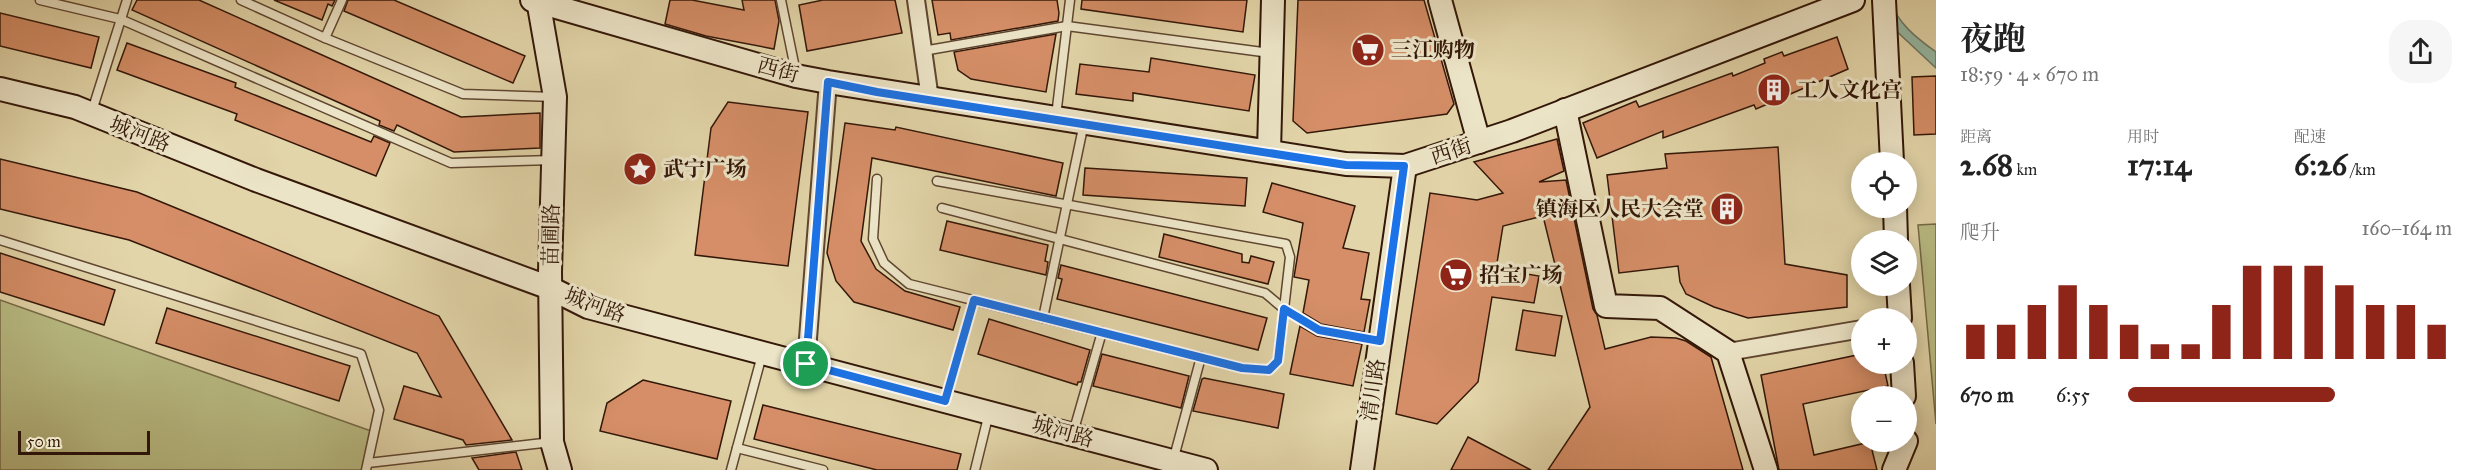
<!DOCTYPE html>
<html lang="zh">
<meta charset="utf-8">
<style>
:root{--surface:#fff;--page:#f6f6f6;--text:#222;--muted:#767676;--accent:#8f2418}
body{margin:0;font-family:"IM FELL Great Primer","Noto Serif SC",serif;background:var(--page);color:var(--text);height:100vh;display:flex;flex-direction:column;font-size:22px;white-space:nowrap}
*{box-sizing:border-box;margin:0}
p{font-size:20px;color:var(--muted)}
.icon{flex:none;width:33px;height:33px;fill:none;stroke:currentColor;stroke-width:2;stroke-linecap:round;stroke-linejoin:round}
.map{position:relative;flex:1;overflow:hidden}
.panel{display:flex;flex-direction:column;background:var(--surface);width:540px}
.panel>*{flex:none}
.buttons{position:absolute;left:1851px;top:152px;display:grid;gap:12px}
.buttons a{display:grid;place-items:center;width:66px;height:66px;border-radius:50%;background:var(--surface);box-shadow:0 3px 15px #0003;font-size:30px}
.scale{position:absolute;left:18px;bottom:15px;width:132px;box-sizing:border-box;padding-left:6px;border:3px solid #331708;border-top:0;font-size:16px;line-height:21px;white-space:nowrap;color:#331708;-webkit-text-stroke:4px #ece4c7;paint-order:stroke}
.pin{position:absolute;display:grid;place-items:center;width:51px;height:51px;color:#fff;margin:-26px;border:3px solid #fff;border-radius:50%;box-shadow:0 2px 6px #0007}
.round{display:grid;place-items:center;flex:none;width:63px;height:63px;border-radius:24px;background:var(--page)}
.overview{display:flex;align-items:center;justify-content:space-between;height:102px;padding:0 24px}
h1{font-size:33px;font-weight:700;line-height:45px}
.figures{display:grid;grid-template-columns:repeat(3,1fr);gap:9px;height:102px;padding:6px 24px}
.figures div{display:grid;align-content:center}
.figures b{font-size:30px;font-weight:700}
.figures small{font-size:16px;font-weight:400}
.figures p{font-size:16px}
.chart{height:168px;padding:12px 24px}
.chart p{display:flex;justify-content:space-between}
.chart svg{width:100%;height:108px;margin-top:6px;stroke:var(--accent);stroke-width:6}
ul{padding:0 24px;list-style:none;font-size:20px}
li{display:grid;grid-template-columns:96px 72px 1fr;align-items:center;height:45px}
li i{height:15px;border-radius:8px;background:var(--accent)}
main{display:flex;flex:1;min-height:0}
.map>svg:first-child{display:block}
</style>
<main>
<div class="map">
<svg width="1936" height="470" viewBox="0 0 1936 470">
<rect width="100%" height="100%" fill="#e2d5a9"/>
<filter id="stains"><feTurbulence type="fractalNoise" baseFrequency=".00333" numOctaves="4"/><feColorMatrix values="0 0 0 0 .2 0 0 0 0 .09 0 0 0 0 .02 0 0 0 .5 -.17"/></filter>
<radialGradient id="worn" r=".72"><stop offset=".6" stop-color="#630" stop-opacity="0"/><stop offset="1" stop-color="#630" stop-opacity=".3"/></radialGradient>
<g fill="#b9bc84" stroke="#766a46" stroke-width="1.5">
<path d="M1936,224v200l-18,-199z"/>
<path d="M0,300l374,132 -10,38h-364z"/>
</g>
<path fill="#96b9a4" stroke="#6e7866" stroke-width="1.5" d="M1872,0h17c10,24 26,37 47,52v16l-60,-56z"/>
<g fill="#d58e67" stroke="#331708" stroke-width="1.5">
<path d="M137,0h62l262,117 79,-4v35l-86,4 -57,-27 -3,6 -15,-6 1,-4 -248,-111z"/>
<path d="M274,0h61l-3,6 -4,-2 -6,16z"/>
<path d="M348,0h46l131,56 -12,27 -169,-72z"/>
<path d="M670,0h22l52,10 -2,-10h33l4,21 -5,28 -68,-13 -41,-12z"/>
<path d="M823,0h72l7,33 -95,18 -8,-46z"/>
<path d="M932,0h125l2,13 -1,8 -107,19 -1,-7 -12,2z"/>
<path d="M1082,0h165l-4,32 -162,-23z"/>
<path d="M1298,0h126l30,104 -7,10 -140,19 -14,-12z"/>
<path d="M0,13l99,24 -8,31 -91,-22z"/>
<path d="M1056,34l-10,58 -75,-13 -13,-9 -4,-18z"/>
<path d="M1837,37l11,32 -92,40 -2,-4 -91,33v-7l-66,27 -14,-35 53,-22 3,6 93,-34 1,3 32,-13 -1,-4 18,-7 2,4z"/>
<path d="M127,43l109,40 -1,4 136,55 3,-6 16,7 -14,33 -141,-56 2,-6 -120,-44z"/>
<path d="M1151,58l104,17 -6,36 -116,-18v8l-57,-7 4,-30 69,8z"/>
<path d="M1936,76v58l-22,1 -2,-58z"/>
<path d="M728,102l80,10 -20,154 -93,-11 16,-127z"/>
<path d="M845,123l50,7 1,-3 167,36 -7,33 -184,-38 -11,83 15,28 29,22 55,16 -7,23 -99,-28 -18,-21 -9,-28z"/>
<path d="M1557,139l7,32 -25,11 27,-2 27,129 4,6 8,34 46,-12 25,1 10,3 25,16 32,113h-195l42,-63 -47,-191 -40,10 -7,43 43,7 -5,27 -42,-6 -14,85 -41,42 -41,-10 34,-221 47,7 26,-7 -29,-31z"/>
<path d="M1778,147l7,117 62,11v32l-99,11 -34,-11 -28,-13 -6,-12 -2,-16 -59,7 -12,-98 60,-7 -2,-14z"/>
<path d="M0,159l137,33 302,124 73,124 -46,5 -3,-5 -69,-21 10,-33 37,11 -24,-44 -288,-113 -129,-31z"/>
<path d="M1085,168l162,10 -2,28 -162,-11z"/>
<path d="M1272,183l83,23 -12,42 26,5 -8,46 9,1 -6,32 -43,-8 -18,-11 6,-33 -15,-3 9,-54 -40,-11z"/>
<path d="M947,221l101,24 -3,16 3,1 -2,13 -106,-25z"/>
<path d="M1164,234l78,20v8l7,1 2,-7 23,6 -6,22 -109,-27z"/>
<path d="M0,253l115,37 -11,35 -104,-33z"/>
<path d="M1061,265l206,53 -9,32 -201,-51 5,-20 -4,-1z"/>
<path d="M167,308l183,58 -11,35 -183,-58z"/>
<path d="M1523,310l39,6 -7,40 -39,-6z"/>
<path d="M989,319l101,31 -9,32h-3l-1,3 -99,-31z"/>
<path d="M1300,326l17,10 45,8 -9,42 -63,-12z"/>
<path d="M1102,354l87,22 -8,32 -88,-22z"/>
<path d="M1862,354v9h21l5,23 -85,18 11,51 56,-13 7,28h-98l-18,-95z"/>
<path d="M1204,378l80,16 -6,34 -85,-17 9,-32z"/>
<path d="M643,380l88,21 -14,58 -117,-28 7,-28z"/>
<path d="M763,405l198,49 -4,16h-80l-123,-31z"/>
<path d="M1468,437l63,33h-80z"/>
<path d="M516,452l6,18h-43l-7,-12z"/>
</g>
<g fill="none" stroke-linecap="round" stroke-linejoin="round">
<defs>
<g id="lane">
<path d="M40,0l80,19 331,144 102,-3"/>
<path d="M241,0l84,38 138,56 92,3"/>
<path d="M781,0l15,73"/>
<path d="M325,38l17,-38"/>
<path d="M923,51l144,-25 203,27"/>
<path d="M92,111l35,-111"/>
<path d="M1056,116l14,-116"/>
<path d="M877,179l-4,60 11,24 25,21 333,84 27,2 9,-9 12,-104 -4,-13 -349,-63"/>
<path d="M942,208l323,85 19,16 35,21 61,11"/>
<path d="M0,240l361,114 18,56 -13,60"/>
<path d="M1043,318l41,-195"/>
<path d="M945,401l29,-101"/>
<path d="M1073,433l29,-101"/>
<path d="M737,448l86,22"/>
<path d="M1173,461l28,-104"/>
<path d="M368,463l184,-21"/>
<path d="M731,470l31,-115"/>
<path d="M975,470l14,-57"/>
</g>
<g id="street">
<path d="M916,0l14,99"/>
<path d="M1728,352l134,-23"/>
<path d="M806,364l22,-282"/>
</g>
<g id="secondary">
<path d="M532,0l264,76 32,6 518,82 59,2 107,-35 341,-131"/>
<path d="M538,0l17,97 -5,175 2,170 8,28"/>
<path d="M1440,0l39,142"/>
<path d="M1884,0l8,162"/>
<path d="M0,89l75,18 181,73 294,108 38,19 618,163"/>
<path d="M1565,110l41,196 54,2 68,44 38,118"/>
<path d="M1269,151l4,-151"/>
<path d="M1895,207l1,33"/>
<path d="M1898,285l2,33"/>
<path d="M1902,363l2,33"/>
<path d="M1362,470l43,-304"/>
<path d="M1894,470l12,-29"/>
</g>
</defs>
<use href="#lane" stroke="#5f4630" stroke-width="11"/>
<use href="#street" stroke="#5f4630" stroke-width="20"/>
<use href="#secondary" stroke="#331708" stroke-width="26"/>
<use href="#lane" stroke="#ece4c7" stroke-width="8"/>
<use href="#street" stroke="#ece4c7" stroke-width="16"/>
<use href="#secondary" stroke="#ece4c7" stroke-width="22"/>
</g>
<g fill="none" stroke-linecap="round" stroke-linejoin="round">
<defs>
<path id="route" d="M828,82l49,10 469,73 58,1 -24,175 -61,-11 -35,-21 -6,52 -9,9 -27,-2 -268,-68 -29,101 -139,-37z"/>
</defs>
<use href="#route" stroke="#fff" stroke-width="12"/>
<use href="#route" stroke="#1a73e8" stroke-width="8"/>
</g>
<defs>
<symbol id="supermarket-disc" viewBox="-11 -11 22 22"><circle r="9.5" fill="#8f2418" stroke="#ece4c7"/><path d="M-6-5.5h2.5l.6 2H6L4.5 2H-2.5L-4.4-4H-6ZM-1.5 3.2a1.3 1.3 0 1 0 .1 0ZM3 3.2a1.3 1.3 0 1 0 .1 0Z" fill="#fff"/></symbol>
<symbol id="building-disc" viewBox="-11 -11 22 22"><circle r="9.5" fill="#8f2418" stroke="#ece4c7"/><path d="M-4-6H4V6H1V3H-1V6H-4ZM-2.5-4.3h1.7v1.8h-1.7ZM.8-4.3h1.7v1.8H.8ZM-2.5-1h1.7V.8h-1.7ZM.8-1h1.7V.8H.8Z" fill="#fff"/></symbol>
<symbol id="sight-disc" viewBox="-11 -11 22 22"><circle r="9.5" fill="#8f2418" stroke="#ece4c7"/><path d="M0-6L1.8-2.2L6-1.7L2.9 1.2L3.7 5.4L0 3.3L-3.7 5.4L-2.9 1.2L-6-1.7L-1.8-2.2Z" fill="#fff"/></symbol>
</defs>
<g fill-rule="evenodd">
<use href="#supermarket-disc" x="1349" y="31" width="38" height="38"/>
<use href="#building-disc" x="1755" y="71" width="38" height="38"/>
<use href="#sight-disc" x="621" y="150" width="38" height="38"/>
<use href="#building-disc" x="1708" y="190" width="38" height="38"/>
<use href="#supermarket-disc" x="1437" y="256" width="38" height="38"/>
</g>
<g text-anchor="middle" stroke-width="6" stroke-linejoin="round" paint-order="stroke">
<g font-size="21" font-weight="bold" fill="#331708" stroke="#ece4c7" text-anchor="start">
<text x="1391" y="57">三江购物</text>
<text x="1797" y="97">工人文化宫</text>
<text x="663" y="176">武宁广场</text>
<text x="1704" y="216" text-anchor="end">镇海区人民大会堂</text>
<text x="1479" y="282">招宝广场</text>
</g>
<g font-size="21" fill="#331708" stroke="#ece4c7">
<text transform="translate(778 70) rotate(15)" y="7">西街</text>
<text transform="translate(140 134) rotate(21)" y="7">城河路</text>
<text transform="translate(1451 151) rotate(-18)" y="7">西街</text>
<text transform="translate(551 235) rotate(-89)" y="7">苗圃路</text>
<text transform="translate(595 305) rotate(20)" y="7">城河路</text>
<text transform="translate(1373 390) rotate(-82)" y="7">清川路</text>
<text transform="translate(1063 432) rotate(15)" y="7">城河路</text>
</g>
</g>
<rect width="100%" height="100%" filter="url(#stains)"/>
<rect width="100%" height="100%" fill="url(#worn)"/>
</svg>
<div class="buttons">
<a><svg class="icon" aria-label="locate" viewBox="0 0 24 24"><circle cx="12" cy="12" r="6"/><path d="M12 2v4M12 18v4M2 12h4M18 12h4"/></svg></a>
<a><svg class="icon" aria-label="layers" viewBox="0 0 24 24"><path d="M12 4l9 5-9 5-9-5zM3 14l9 5 9-5"/></svg></a>
<a>+</a>
<a>−</a>
</div>
<div class="scale">50 m</div>
<div class="pin" style="left:806px;top:364px;background:#1e9e55"><svg class="icon" aria-label="arrive" viewBox="0 0 24 24"><path d="M6 21V4h12l-3 4 3 4H6"/></svg></div>
</div>
<section class="panel">
<div class="overview"><div><h1>夜跑</h1><p>18:59 · 4 × 670 m</p></div><a class="round"><svg class="icon" aria-label="share" viewBox="0 0 24 24"><path d="M12 15V3M7 8l5-5 5 5M5 13v7h14v-7"/></svg></a></div>
<div class="figures">
<div><p>距离</p><b>2.68<small> km</small></b></div>
<div><p>用时</p><b>17:14</b></div>
<div><p>配速</p><b>6:26<small> /km</small></b></div>
</div>
<div class="chart"><p><span>爬升</span>160–164 m</p>
<svg viewBox="0 0 160 44" preserveAspectRatio="none"><path d="M5 44V30M15 44V30M25 44V22M35 44V14M45 44V22M55 44V30M65 44V38M75 44V38M85 44V22M95 44V6M105 44V6M115 44V6M125 44V14M135 44V22M145 44V22M155 44V30"/></svg>
</div>
<ul>
<li><b>670 m</b>6:55<i style="width:64%"></i></li>
</ul>
</section>
</main>
